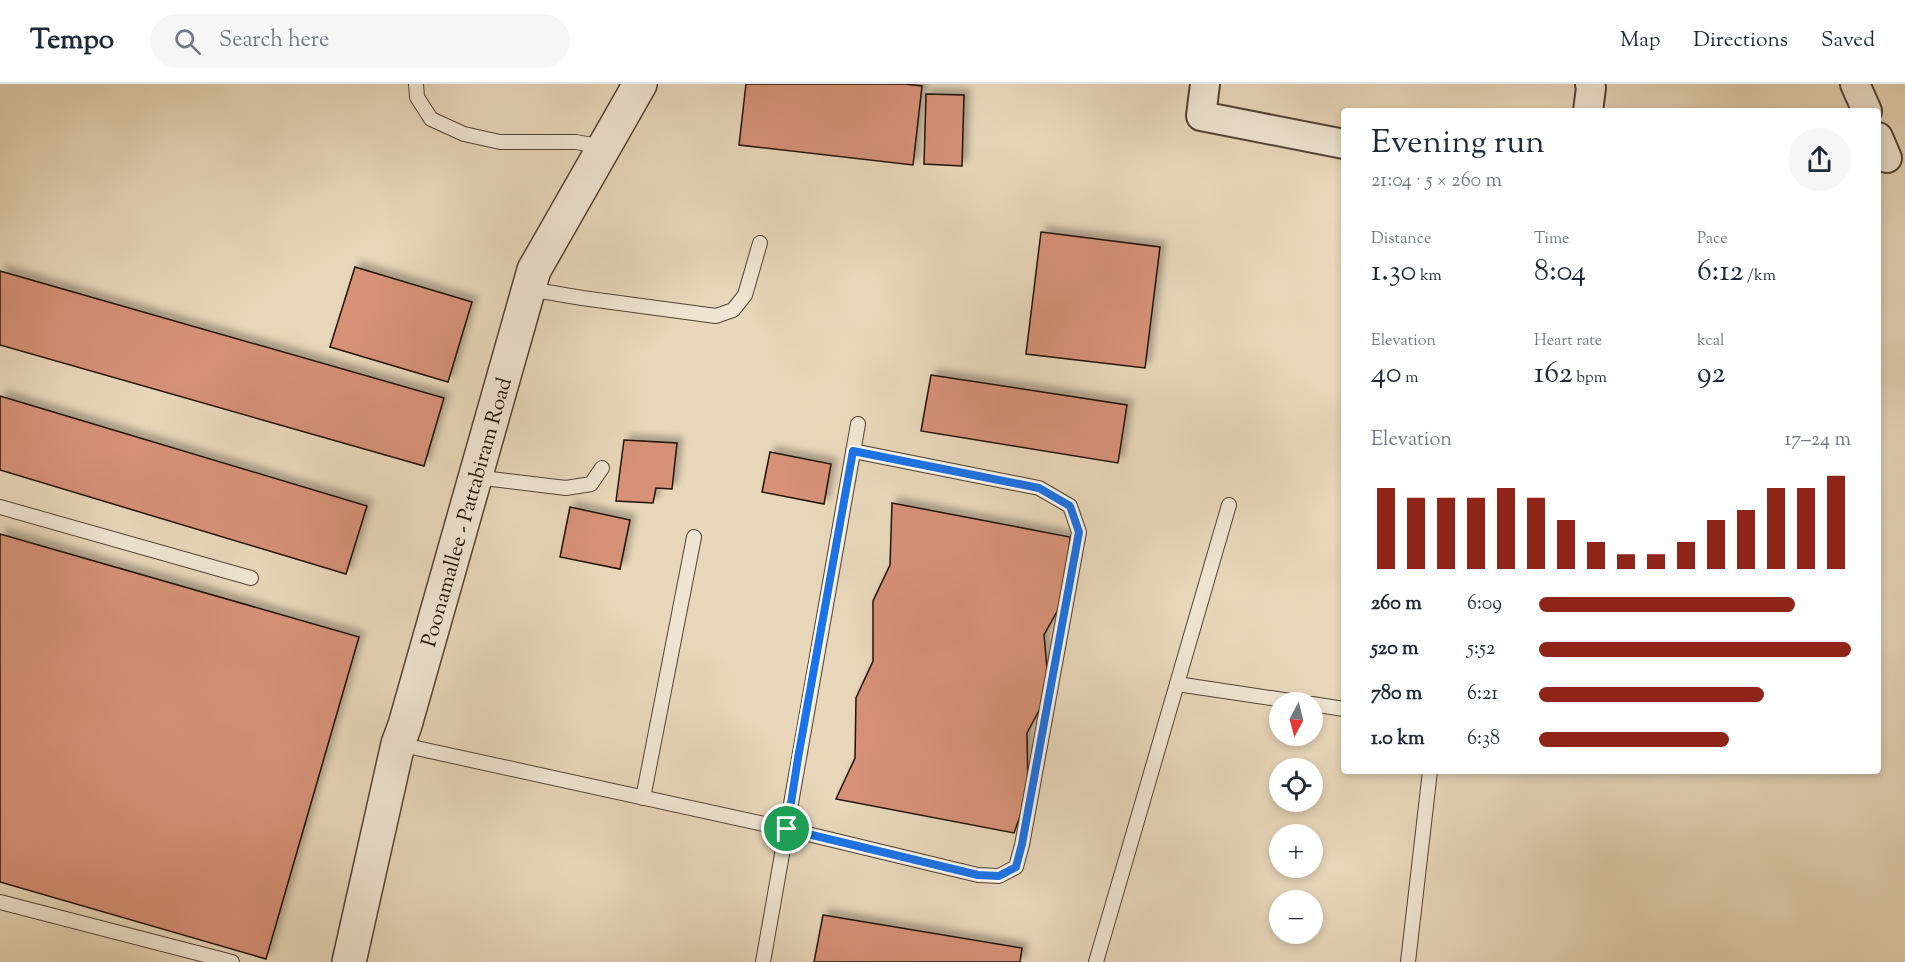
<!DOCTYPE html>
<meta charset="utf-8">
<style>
:root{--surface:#fff;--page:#f6f6f7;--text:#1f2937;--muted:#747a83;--line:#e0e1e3;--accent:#8f2418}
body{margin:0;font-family:"Sorts Mill Goudy",serif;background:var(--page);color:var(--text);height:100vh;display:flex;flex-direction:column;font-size:22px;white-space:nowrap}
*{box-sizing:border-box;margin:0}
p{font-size:20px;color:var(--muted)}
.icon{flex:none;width:33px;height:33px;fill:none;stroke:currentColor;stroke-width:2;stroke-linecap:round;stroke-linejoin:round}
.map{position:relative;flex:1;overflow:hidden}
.drawer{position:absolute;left:1341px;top:24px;width:540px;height:666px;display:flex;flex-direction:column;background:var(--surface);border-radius:6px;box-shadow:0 3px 9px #0003}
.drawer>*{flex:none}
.needle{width:39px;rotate:187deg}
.controls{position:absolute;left:1269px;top:608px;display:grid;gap:12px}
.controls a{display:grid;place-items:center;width:54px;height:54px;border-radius:50%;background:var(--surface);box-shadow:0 3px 9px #0003;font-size:30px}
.pin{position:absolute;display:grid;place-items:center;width:51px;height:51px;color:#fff;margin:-26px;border:3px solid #fff;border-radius:50%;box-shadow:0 2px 6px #0007}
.round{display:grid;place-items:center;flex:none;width:63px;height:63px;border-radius:32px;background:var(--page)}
.head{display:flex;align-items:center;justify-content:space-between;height:102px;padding:0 30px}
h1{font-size:33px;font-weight:600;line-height:45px}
.metrics{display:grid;grid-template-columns:repeat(3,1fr);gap:9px;height:102px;padding:6px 30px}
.metrics div{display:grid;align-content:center}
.metrics b{font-size:30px;font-weight:600}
.metrics small{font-size:16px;font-weight:400}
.metrics p{font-size:16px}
.chart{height:168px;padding:12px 30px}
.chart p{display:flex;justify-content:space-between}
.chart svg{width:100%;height:108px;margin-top:6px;stroke:var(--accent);stroke-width:6}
ul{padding:0 30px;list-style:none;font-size:20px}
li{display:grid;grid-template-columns:96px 72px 1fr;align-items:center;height:45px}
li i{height:15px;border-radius:8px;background:var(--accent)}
header{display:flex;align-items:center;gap:36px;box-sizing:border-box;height:84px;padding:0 30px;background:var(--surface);border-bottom:2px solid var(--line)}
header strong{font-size:28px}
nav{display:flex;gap:33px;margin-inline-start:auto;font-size:21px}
.search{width:420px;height:54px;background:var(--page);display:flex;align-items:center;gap:15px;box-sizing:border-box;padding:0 21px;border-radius:33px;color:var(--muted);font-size:22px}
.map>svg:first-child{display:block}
</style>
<header>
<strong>Tempo</strong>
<div class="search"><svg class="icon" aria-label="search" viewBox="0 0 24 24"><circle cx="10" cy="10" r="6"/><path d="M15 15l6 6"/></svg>Search here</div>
<nav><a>Map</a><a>Directions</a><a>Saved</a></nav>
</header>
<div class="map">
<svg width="1905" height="878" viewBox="0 0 1905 878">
<defs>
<filter id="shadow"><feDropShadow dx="5.5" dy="-5.5" stdDeviation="3" flood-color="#0004"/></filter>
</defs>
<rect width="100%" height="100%" fill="#e8d7ba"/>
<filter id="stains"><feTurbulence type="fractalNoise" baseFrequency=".00333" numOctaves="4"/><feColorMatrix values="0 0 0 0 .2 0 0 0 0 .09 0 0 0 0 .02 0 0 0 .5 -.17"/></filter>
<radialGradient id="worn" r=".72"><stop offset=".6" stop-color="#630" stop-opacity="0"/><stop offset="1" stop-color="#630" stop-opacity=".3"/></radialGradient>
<g fill="#d69177" stroke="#211208" stroke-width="1.5" filter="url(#shadow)">
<path d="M746,0h159l17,2 -9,79 -174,-20z"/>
<path d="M926,10l38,1 -2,71 -38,-2z"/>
<path d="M1041,148l119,15 -15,121 -119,-14z"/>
<path d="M355,183l117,35 -24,80 -118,-35z"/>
<path d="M0,187l444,127 -20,68 -424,-121z"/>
<path d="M931,291l196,30 -9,58 -197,-32z"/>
<path d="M0,312l367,110 -21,68 -346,-104z"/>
<path d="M624,356l53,3 -5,46 -16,-1 -3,15 -37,-2z"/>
<path d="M770,368l61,12 -7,40 -62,-12z"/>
<path d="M892,419l178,34 -5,60 -21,38 5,57 -22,41 1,61 -14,39 -178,-34 19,-41 1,-60 17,-37v-60l17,-36z"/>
<path d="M570,423l60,13 -10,49 -60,-12z"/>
<path d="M0,450l359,103 -93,322 -266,-77z"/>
<path d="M823,831l199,33 -2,14h-206z"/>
</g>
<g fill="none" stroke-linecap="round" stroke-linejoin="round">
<defs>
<g id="service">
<path d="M416,0l1,13 14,22 33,15 36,8h76l27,5"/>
<path d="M529,205l53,9 134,18 17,-6 12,-15 15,-52"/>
<path d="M475,393l91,11 25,-4 11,-16"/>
<path d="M0,423l251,71"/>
<path d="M1177,600l120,18"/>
<path d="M1312,620l32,5"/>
<path d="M398,660l389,85 191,46 21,1 17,-9 6,-22 57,-313 -9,-26 -31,-18 -186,-37"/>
<path d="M643,714l51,-261"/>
<path d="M0,818l232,60"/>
<path d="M763,878l95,-538"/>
<path d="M1096,878l133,-457"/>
<path d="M1408,878l22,-191"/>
</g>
<g id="minor">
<path d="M1205,0l-4,32 143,28"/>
<path d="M1855,0l12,27"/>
<path d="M1588,27l3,-23 -1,-4"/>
<path d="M1878,53l9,21"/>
</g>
<path id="tertiary" d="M349,878l49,-218 7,-19 129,-455 106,-186"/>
</defs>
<use href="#service" stroke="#534334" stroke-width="16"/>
<use href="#minor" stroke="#534334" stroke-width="32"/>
<use href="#tertiary" stroke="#534334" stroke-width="36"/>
<use href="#service" stroke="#f0e5d2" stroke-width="14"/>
<use href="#minor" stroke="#f0e5d2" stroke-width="28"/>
<use href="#tertiary" stroke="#f0e5d2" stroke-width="33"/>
</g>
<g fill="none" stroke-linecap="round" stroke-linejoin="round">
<defs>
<path id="route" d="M853,367l186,37 31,18 9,26 -57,312 -6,23 -17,9 -21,-1 -191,-46 11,-71z"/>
</defs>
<use href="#route" stroke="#fff" stroke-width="12"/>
<use href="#route" stroke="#1a73e8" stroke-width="8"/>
</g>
<g text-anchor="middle" stroke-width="4.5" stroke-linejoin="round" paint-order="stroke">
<g font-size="21" fill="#211208" stroke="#f0e5d2">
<text transform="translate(466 428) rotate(-74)" y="7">Poonamallee - Pattabiram Road</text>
</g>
</g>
<rect width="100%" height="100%" filter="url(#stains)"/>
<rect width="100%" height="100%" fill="url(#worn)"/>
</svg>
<div class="controls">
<a><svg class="needle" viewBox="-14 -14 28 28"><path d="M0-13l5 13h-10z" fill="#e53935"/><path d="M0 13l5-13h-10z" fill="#747a83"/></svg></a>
<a><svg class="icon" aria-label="locate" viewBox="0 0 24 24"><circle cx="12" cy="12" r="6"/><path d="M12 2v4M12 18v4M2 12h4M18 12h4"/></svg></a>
<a>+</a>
<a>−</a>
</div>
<div class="pin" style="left:787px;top:745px;background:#1e9e55"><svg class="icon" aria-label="arrive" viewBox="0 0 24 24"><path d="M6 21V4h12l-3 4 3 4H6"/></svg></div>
<section class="drawer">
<div class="head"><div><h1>Evening run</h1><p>21:04 · 5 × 260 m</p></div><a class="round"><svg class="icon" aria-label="share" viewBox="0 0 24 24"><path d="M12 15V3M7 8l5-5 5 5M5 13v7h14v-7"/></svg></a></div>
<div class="metrics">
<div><p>Distance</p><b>1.30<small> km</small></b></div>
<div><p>Time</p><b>8:04</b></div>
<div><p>Pace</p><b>6:12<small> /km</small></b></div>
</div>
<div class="metrics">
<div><p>Elevation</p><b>40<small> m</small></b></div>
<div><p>Heart rate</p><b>162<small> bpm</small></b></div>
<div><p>kcal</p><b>92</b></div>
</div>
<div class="chart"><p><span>Elevation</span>17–24 m</p>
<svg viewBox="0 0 160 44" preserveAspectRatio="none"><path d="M5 44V11M15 44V15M25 44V15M35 44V15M45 44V11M55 44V15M65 44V24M75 44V33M85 44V38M95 44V38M105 44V33M115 44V24M125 44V20M135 44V11M145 44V11M155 44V6"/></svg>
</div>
<ul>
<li><b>260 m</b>6:09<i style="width:82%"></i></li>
<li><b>520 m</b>5:52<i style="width:100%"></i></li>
<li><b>780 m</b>6:21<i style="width:72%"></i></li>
<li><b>1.0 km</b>6:38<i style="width:61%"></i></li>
</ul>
</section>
</div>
